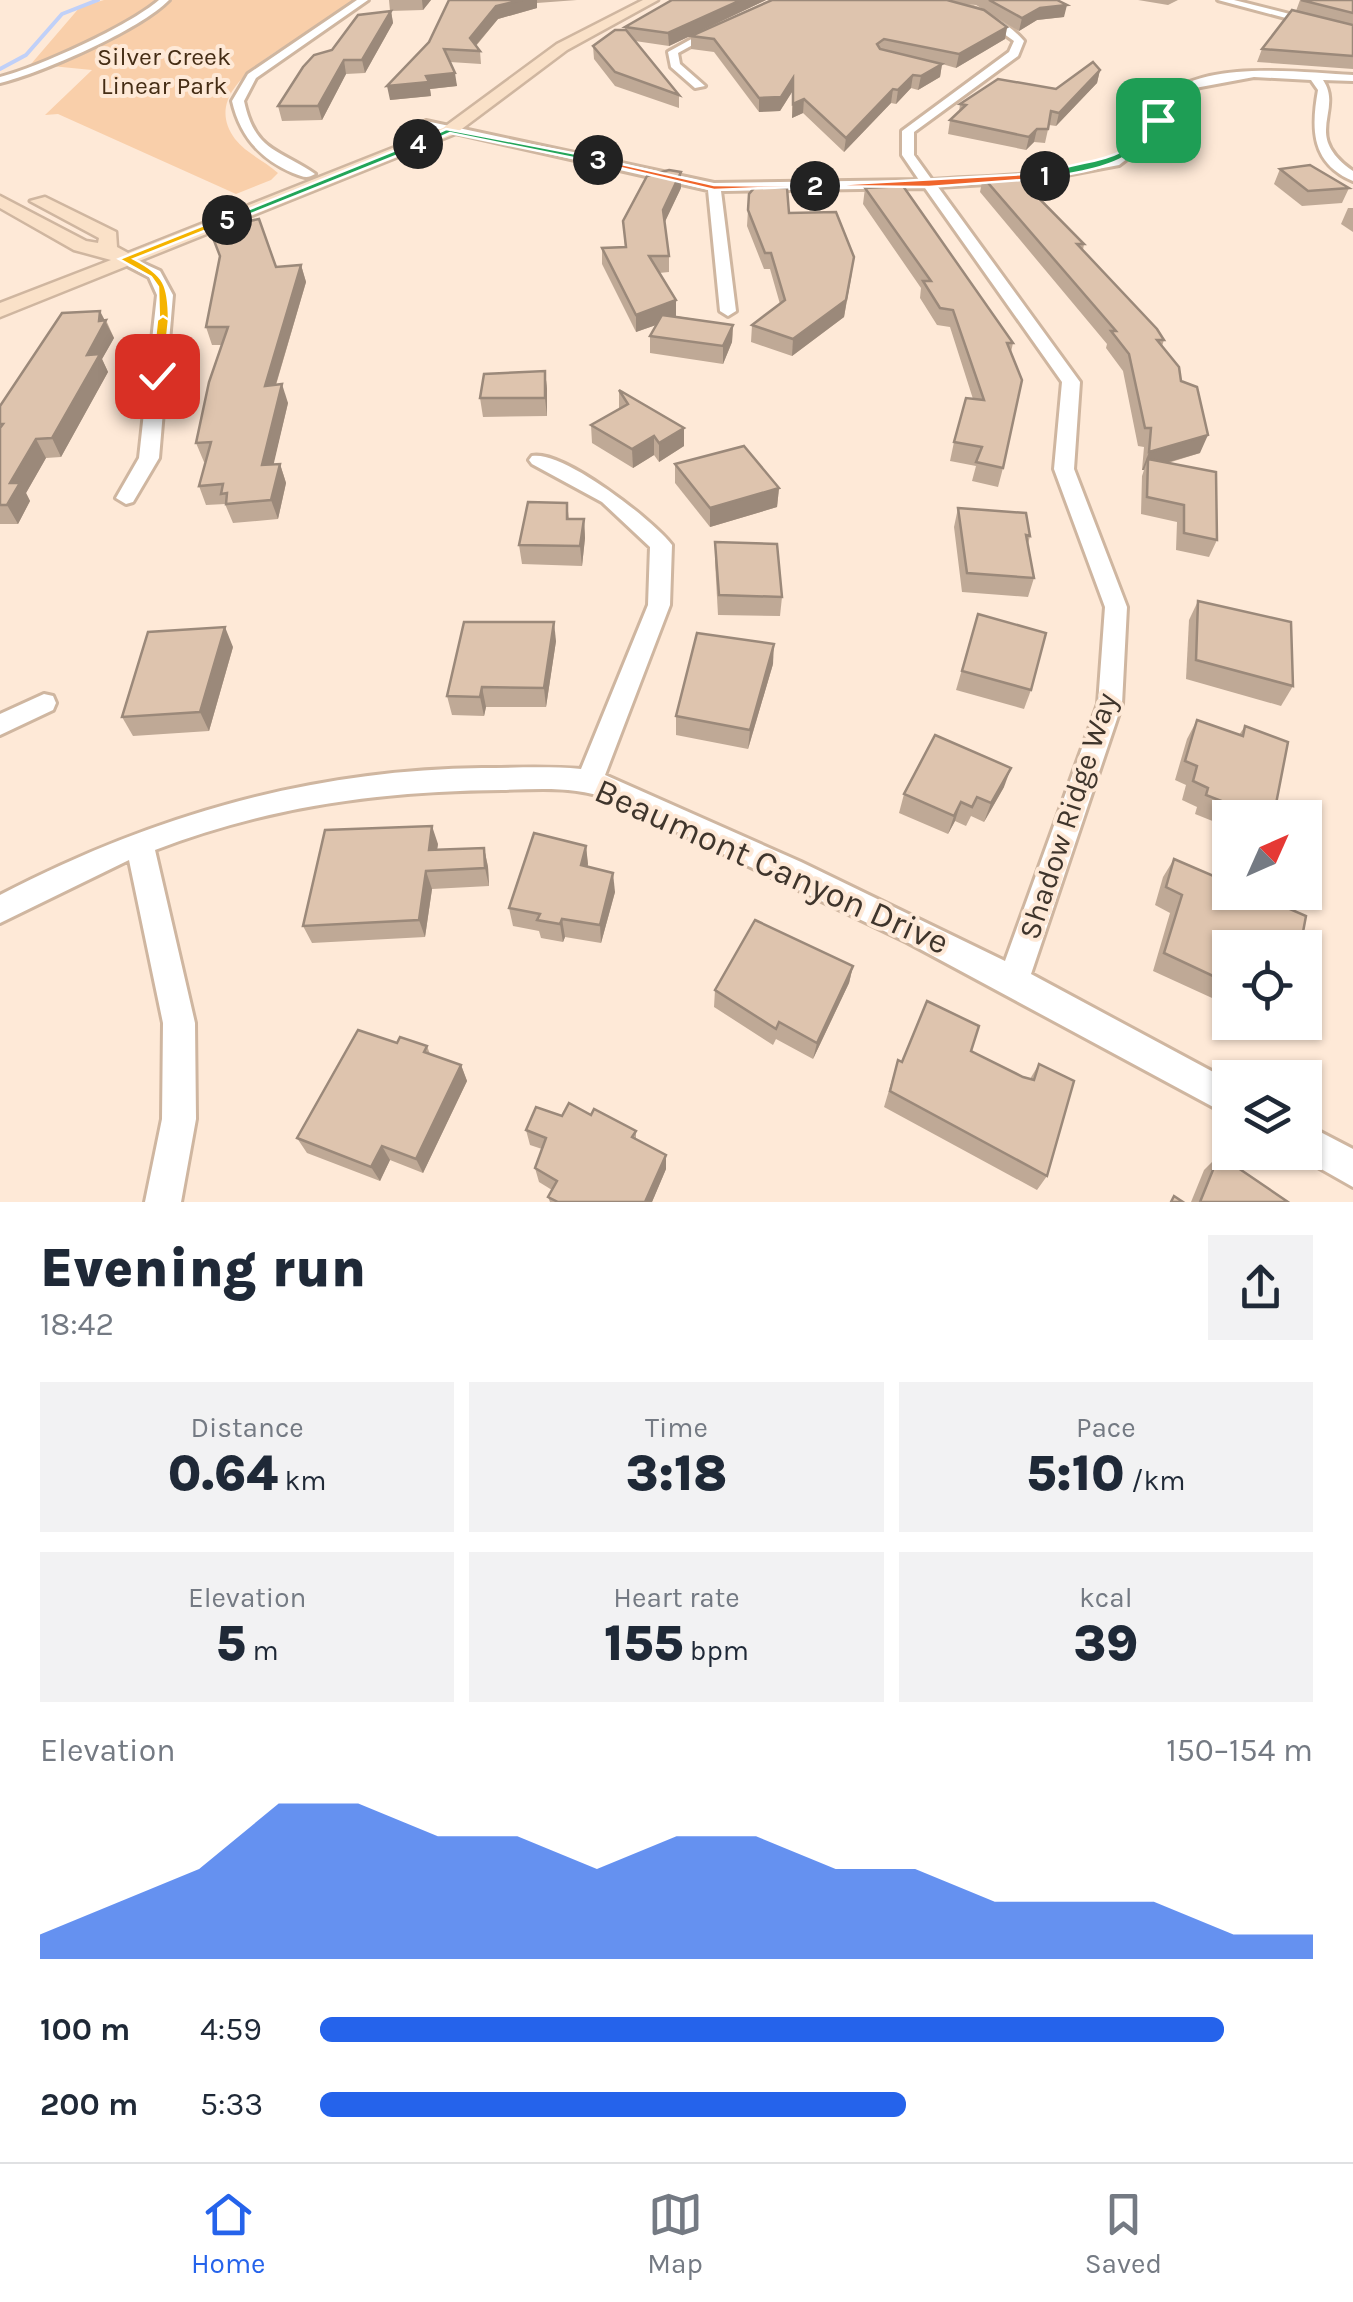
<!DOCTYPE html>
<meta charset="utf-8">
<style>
:root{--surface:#fff;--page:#f2f2f3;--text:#1f2937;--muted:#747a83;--line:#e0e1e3;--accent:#2563eb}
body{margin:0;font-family:Karla,sans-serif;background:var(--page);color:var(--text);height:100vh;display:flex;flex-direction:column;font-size:38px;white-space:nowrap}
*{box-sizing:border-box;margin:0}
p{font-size:32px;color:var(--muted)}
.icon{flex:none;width:55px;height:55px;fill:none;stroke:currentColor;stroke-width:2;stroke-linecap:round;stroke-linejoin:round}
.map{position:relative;height:1202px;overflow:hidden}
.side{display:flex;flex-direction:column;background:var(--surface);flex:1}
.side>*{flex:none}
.needle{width:65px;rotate:45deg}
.tools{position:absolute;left:1212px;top:800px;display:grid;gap:20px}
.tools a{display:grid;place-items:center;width:110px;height:110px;border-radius:0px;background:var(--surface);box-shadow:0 2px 8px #0004;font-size:50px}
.pin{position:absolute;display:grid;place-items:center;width:85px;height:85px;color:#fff;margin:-42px;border-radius:20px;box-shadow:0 5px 15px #0006}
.km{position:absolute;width:50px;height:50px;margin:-25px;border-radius:50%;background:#222;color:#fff;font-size:28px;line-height:50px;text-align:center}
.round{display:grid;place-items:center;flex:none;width:105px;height:105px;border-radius:0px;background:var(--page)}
.overview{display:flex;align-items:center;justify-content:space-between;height:170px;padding:0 40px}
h1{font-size:55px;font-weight:800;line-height:75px}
.metrics{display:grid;grid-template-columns:repeat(3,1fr);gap:15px;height:170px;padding:10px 40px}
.metrics div{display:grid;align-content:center;border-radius:0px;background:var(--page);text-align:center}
.metrics b{font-size:50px;font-weight:800}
.metrics small{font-size:28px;font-weight:400}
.metrics p{font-size:28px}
.chart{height:280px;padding:20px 40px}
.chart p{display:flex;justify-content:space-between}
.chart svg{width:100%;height:180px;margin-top:10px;fill:var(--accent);opacity:.7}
ul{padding:0 40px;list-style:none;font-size:32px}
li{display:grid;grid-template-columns:160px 120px 1fr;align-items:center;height:75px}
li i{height:25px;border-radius:12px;background:var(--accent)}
.tab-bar{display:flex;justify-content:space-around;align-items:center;height:140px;border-top:2px solid var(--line);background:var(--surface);font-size:28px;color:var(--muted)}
.tab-bar a{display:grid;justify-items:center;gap:5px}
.tab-bar .current{color:var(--accent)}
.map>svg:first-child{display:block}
</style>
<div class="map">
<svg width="1353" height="1202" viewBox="0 0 1353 1202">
<rect width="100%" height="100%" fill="#fee9d7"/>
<path fill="#f9cfaa" d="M104,0h250c-31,34 -165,76 -119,139 12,15 30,22 43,34l-7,7 -35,14 -178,-80 -13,1 47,-45 -61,-6 49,-57z"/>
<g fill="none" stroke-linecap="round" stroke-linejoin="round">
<path stroke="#c0d0f8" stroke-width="4" d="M0,69l26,-14 36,-41 36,-14"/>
<defs>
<g id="street">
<path d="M159,0h10c-29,30 -128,73 -169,83v-6c39,-10 129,-51 159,-77z"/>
<path d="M357,0h11l-112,78 -12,23c11,51 35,48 71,73 -8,5 -12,3 -22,-1 -33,-14 -53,-37 -61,-72l16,-27z"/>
<path d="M916,0c40,0 81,10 108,41l-6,15 -104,76v23l18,25c57,-4 120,-3 175,-20 31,-10 36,-39 55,-60 39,-42 142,-27 191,-25v6l-30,-1c21,31 -22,55 30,91v10c-42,-18 -42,-52 -35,-91l-7,-10 -57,-3 -59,11 -24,15 -22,39 -30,23 -85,16 -96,6 142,195 -6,87 53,138 -5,97 -91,270 199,107v35l-323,-174 -298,-143c-34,-13 -70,-10 -107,-9 -119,1 -234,16 -347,60l40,173 1,96 -15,83h-36l17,-83 1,-96 -34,-163 -129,63v-28c152,-79 310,-125 482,-127 32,0 66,-2 99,1l67,-164 2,-58 -48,-45 -70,-38 -3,-4 3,-4c31,-6 121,64 140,89l-2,60 -65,170 196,87 204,99 93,-257 7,-97 -51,-138 8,-87 -137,-194 -204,3 15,120 -8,5 -8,-5 -12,-121 -288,-65 6,-4 288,62 205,-3 -17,-25v-24l107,-79 5,-11 -31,-22z"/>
<path d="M1218,0h16l119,30v6z"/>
<path d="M717,25l8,2 -47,26 2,11 25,22 -10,2 -24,-21 -3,-15z"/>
<path d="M125,255l35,16 13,24 -14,163 -26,44 -7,2 -10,-6 23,-40 18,-163 -8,-18 -29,-15v-6z"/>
<path d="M44,694l9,2 3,7 -3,7 -53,25v-21z"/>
<path d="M1305,1124l48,25v38l-60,-34 12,-1z"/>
</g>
<path id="secondary" d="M643,0h15l-91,50 -112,84 -455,183v-14l111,-43 -37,-10 -74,-42v-12l86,45 12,2 1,-5 -69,-37 15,-4 71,35 1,15 11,6 315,-125 114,-84z"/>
</defs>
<use href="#street" stroke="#cfb6a0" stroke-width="6"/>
<use href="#secondary" stroke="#cfb6a0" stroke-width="5"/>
<use href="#street" fill="#fff" fill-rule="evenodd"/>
<use href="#secondary" fill="#fae1c8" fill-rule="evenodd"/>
</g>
<g fill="#bfa996">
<path d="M389,0h42l-8,10 -33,1z"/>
<path d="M449,0h128l-40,3v5l-39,11 -22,27 4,5 1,13 -31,-2 7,24 -27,3 1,7 -41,4 39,-58z"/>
<path d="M672,0h94l-97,46 -34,-5 44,54v13l-64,-22 -21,-27 -1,-13 32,-16v-3z"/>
<path d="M772,0h285l7,17 -27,3 -18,11 -43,-26 -20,-2 51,24 -2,12 -49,29 -14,-4 -2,13 -22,13 -7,-2 -15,16 -5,-1 -47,49 -41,-39 -11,5v-26l-12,19 -21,1 -45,-60 -23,-3v-13z"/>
<path d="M1138,0h40l-10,5z"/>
<path d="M1300,0h53v69l-96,-7 5,-13 34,-38z"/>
<path d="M391,11l2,12 -28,50 -19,1 -24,46 -40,1 -4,-15 54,-56z"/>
<path d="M1100,70l-3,13 -41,43 -7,-1 -4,18 -11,-1 -8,8 -78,-16 2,-14 9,-8 1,-8 96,-15z"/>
<path d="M1280,169l69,19 -7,15 -40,3 -28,-22z"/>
<path d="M983,177l101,67 -1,6 81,90 -2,6 19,35 19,72 -32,10 49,77 -8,17 -33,-7 1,-28 -36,-8 1,-38 2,-6h-2l2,-23 -6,-1 -15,-75 -17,-23 1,-4 -127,-152z"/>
<path d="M681,188l-17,35 5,33v16l-10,1 17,43 57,9 -1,17 -9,22 -73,-11v-17l6,-11 -20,7 -34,-68v-16l23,-1 -2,-26z"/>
<path d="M865,188l148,155 -2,9 -8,116 -5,19 -26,-6 4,-15 -26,-5 4,-19 19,-43 -23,-72 -13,-2 -17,-27 1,-10 -58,-84z"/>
<path d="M749,194l40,19 63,60 -8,44 -52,39 -41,-14 1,-17 28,-21 -10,-35h-6l-17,-43z"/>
<path d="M1348,208h5v24l-12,-8z"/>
<path d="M213,238l63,29 25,-2 5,17 -30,103 12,18 -15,61h7l6,19 -8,36 -45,4 -8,-19 -19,1 -7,-19 7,-24h-2l-8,-19 26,-98h-10l-6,-18 14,-69z"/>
<path d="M104,320h2l8,18 -12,21 6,13 -47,85 -15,1 -20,35 4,8 -12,23h-18v-118z"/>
<path d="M545,371l2,18v27l-64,1 -3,-19z"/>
<path d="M619,390l65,38v18l-25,16 -5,-7 -21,13 -41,-25 -1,-18 28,-16z"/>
<path d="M675,464l104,24 -2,19 -67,20 -35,-44z"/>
<path d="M567,503l2,16h15l1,19 -3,28 -60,-2 -3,-19z"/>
<path d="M958,508l72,28 -2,8 6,34 -6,19 -66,-5 -8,-65z"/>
<path d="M715,542l67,55 -2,19 -62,-1 -3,-54z"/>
<path d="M1198,601l95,85 -12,20 -95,-27 3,-59z"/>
<path d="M978,614l53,76 -7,19 -68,-19z"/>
<path d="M556,641l-10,66h-60l-2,9 -32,-1 -5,-19z"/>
<path d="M233,647l-24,84 -76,5 -11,-19z"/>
<path d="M773,664l-25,85 -72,-14v-19z"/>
<path d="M1197,720l42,15 6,-9 30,83 -6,9h-39v10l-35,-14 2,-7 -15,-7 4,-15 -11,-5 12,-41z"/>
<path d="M1004,787l-20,35 -13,-6 -5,10 -11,-5 -7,13 -49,-21 5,-19z"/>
<path d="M438,844l-1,6 47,-2 4,19 1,19 -57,3 -7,48 -113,6 -9,-17z"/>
<path d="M586,846l2,21 27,25 -14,51 -36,-6 -2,5 -22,-4 -2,-7 -26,-5 -4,-18z"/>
<path d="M1174,859l56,89v74h50l-8,9 -16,-8 -13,14 -26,-12 6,-22 -70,-32 17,-58 -15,-8 8,-28z"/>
<path d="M853,966l-4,17 -36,76 -37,-20 -3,6 -59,-38 1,-17z"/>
<path d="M397,1043l30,3 3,8 31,11 6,16 -44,92 -33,-13 -10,21 -73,-28 -10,-15z"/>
<path d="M971,1051l52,26 7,2 9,-15 8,112 -10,14 -153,-83 14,-47 4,2z"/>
<path d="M591,1115l45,16v8l30,30 -14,33h-102l-2,-5 4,-7 -13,-8 -4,-14 7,-19 -12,-4 -4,-15 36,-14z"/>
<path d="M1219,1155l69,47h-97l13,-32z"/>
</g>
<g fill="#9b897a">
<path d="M422,0h9l-8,10z"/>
<path d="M522,0h15v8l-39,11 -27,32 -1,-13 26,-32z"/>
<path d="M741,0h25l-97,46 -1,-13z"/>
<path d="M1067,5l-3,12 -27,3 -18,11 3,-13 18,-10z"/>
<path d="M391,11l2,12 -28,50 -3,-13z"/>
<path d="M1007,27l-2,12 -49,29 3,-14z"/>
<path d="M344,60l2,14 -24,46 -4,-14z"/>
<path d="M942,64l-2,13 -22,13 3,-14z"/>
<path d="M1100,70l-3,13 -41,43 3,-13z"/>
<path d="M455,73l2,13 -27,3 1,7 -41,4 -3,-14 39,-10z"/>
<path d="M913,75l-2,13 -15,16 2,-14z"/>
<path d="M793,78l-1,14 -12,19 -21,1v-14z"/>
<path d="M893,89l-2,14 -47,49 2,-14z"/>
<path d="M804,99l-1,14 -11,5 1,-14z"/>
<path d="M1037,129l-3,13 -8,8 3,-13z"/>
<path d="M681,172v16l-18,38v-16z"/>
<path d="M854,257l-10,60 -52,39 1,-17z"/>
<path d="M301,265l5,17 -36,122 -5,-18z"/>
<path d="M676,300v18l-40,14v-17z"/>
<path d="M100,311l14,27 -12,21 6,13 -47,85 -9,-19 35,-83z"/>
<path d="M733,325l-1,17 -9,22v-18z"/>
<path d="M545,371l2,18v27l-2,-18z"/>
<path d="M282,384l6,19 -19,81 -7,-19z"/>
<path d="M684,428v18l-25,16v-19z"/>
<path d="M1208,435l-8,18 -52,15v-9l-4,11h-2l7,-18z"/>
<path d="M654,436v19l-21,13 -1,-19z"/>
<path d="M36,439l10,19 -20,35 4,8 -12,23 -11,-19 3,-22z"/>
<path d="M280,464l6,19 -8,36 -7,-19z"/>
<path d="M779,488l-2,19 -67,20v-19z"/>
<path d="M584,519l1,19 -3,28 -2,-20z"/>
<path d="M554,622l2,19 -10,66 -2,-19z"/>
<path d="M225,627l8,20 -24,84 -9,-19z"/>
<path d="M774,644l-1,20 -25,85 2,-19z"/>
<path d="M482,687l4,20 -2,9 -4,-19z"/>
<path d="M1011,768l-7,19 -20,35 7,-19z"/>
<path d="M961,802l-6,19 -7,13 6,-18z"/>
<path d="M432,826l6,18 -4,24 -5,-18z"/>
<path d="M586,846l2,18 -5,19 -2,-18z"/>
<path d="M484,848l4,19 1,19 -4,-18z"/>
<path d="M426,871l6,18 -7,48 -6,-17z"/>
<path d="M613,873l2,19 -14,51 -1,-18z"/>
<path d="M562,919l3,18 -2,5 -3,-18z"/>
<path d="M853,966l-4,17 -36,76 4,-16z"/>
<path d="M461,1065l6,16 -44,92 -7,-14z"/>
<path d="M382,1146l8,14 -10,21 -9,-14z"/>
<path d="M666,1155v14l-14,33h-7z"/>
</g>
<g fill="#dec4ae" stroke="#9b897a" stroke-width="2.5">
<path d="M449,0h73l-26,6 -26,32 10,13 -36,-2 11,24 -29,3 3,6 -42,4 42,-44z"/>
<path d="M672,0h69l-73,33 -43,-6z"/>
<path d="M772,0h175l37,10 23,17 -48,27 -75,-15 -7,5 3,5 62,15 -21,12 -8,-1 -15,15 -5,-1 -47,49 -42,-39 -11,5v-26l-12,19 -22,1 -45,-59 -23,-3z"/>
<path d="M989,0h68l10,5 -27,3 -18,10z"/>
<path d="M1301,0h52v13z"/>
<path d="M1292,10l61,15v31l-91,-7z"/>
<path d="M391,11l-29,49h-18l-26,46h-40l25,-39 11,-12 18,-5 26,-35z"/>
<path d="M615,30h11l53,65 -64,-23 -22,-26z"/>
<path d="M1093,62l7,8 -41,43 -8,-2 -3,18h-11l-8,8 -79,-17 16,-15 -6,-1 38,-25 58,10z"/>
<path d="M1310,165l39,23 -41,3 -28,-22z"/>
<path d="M669,170l12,2 -18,38 6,46h-20l27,44 -40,15 -34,-67 24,-1 -3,-26 24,-45z"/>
<path d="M983,177l36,1 65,66h-7l80,85 7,11h-7l22,27 2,14 16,6 11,48 -59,17 2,-24h-6l-16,-74 -18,-23h5z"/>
<path d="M903,186l110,157h-6l15,37 -19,88 -27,-6 6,-15 -28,-5 12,-44 18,2 -31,-90 -13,-2 -17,-27h8l-66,-93z"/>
<path d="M755,187l32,1 2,25 47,-1 18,45 -8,43 -53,39 -41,-14 33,-25 -14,-47h-6l-17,-43 1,-16z"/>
<path d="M259,219l17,48 25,-2 -36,121 17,-2 -20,81 18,-1 -9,36 -45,4 1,-11 -6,1 2,-10 -24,2 12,-44 -15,1 13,-61 19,-55h-22l14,-71 -7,-18 16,-3 -4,-9z"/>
<path d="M100,311l-1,10 7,-1 -19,35 13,-1 -48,84 -16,1 -26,44h10l-13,22h-7v-77l3,-4h-3v-18l62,-93z"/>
<path d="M662,315l71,10 -10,21 -73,-10z"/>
<path d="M545,371v27h-65l4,-24z"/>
<path d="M619,390l65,38 -25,15 -5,-7 -22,13 -41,-24 37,-21z"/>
<path d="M744,446l35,42 -69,20 -35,-44z"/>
<path d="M1148,459l68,13 1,68 -33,-7v-28l-37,-8z"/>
<path d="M528,502l39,1v16h17l-4,27 -61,-1z"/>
<path d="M958,508l68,5 4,23 -4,-1 8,43 -67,-5z"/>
<path d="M715,542l62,2 5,53 -63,-2z"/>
<path d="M1198,601l93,21 2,64 -97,-26z"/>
<path d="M978,614l68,19 -15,57 -69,-19z"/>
<path d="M464,622h90l-10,66 -62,-1 -2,10 -33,-1z"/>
<path d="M225,627l-25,85 -78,5 26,-85z"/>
<path d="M697,633l77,11 -24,86 -74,-14z"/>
<path d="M1197,720l46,16 2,-10 43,16 -13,67h-11l-2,8 -56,-22 2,-7 -15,-7 4,-15 -12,-5z"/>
<path d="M935,735l76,33 -20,35 -14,-6 -5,10 -11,-5 -7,14 -50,-22z"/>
<path d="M432,826l-3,24 55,-2 1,20 -59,3 -7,49 -116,6 22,-96z"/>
<path d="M534,833l52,13 -5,19 32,8 -13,52 -38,-6 -2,5 -23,-4 3,-6 -31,-6z"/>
<path d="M1174,859l56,24v9h41l-2,8 37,16 -6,32h-70v36l-66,-31 18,-58 -16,-8z"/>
<path d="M755,920l98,46 -36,77 -38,-21 -3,7 -61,-39z"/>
<path d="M927,1001l52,25 -8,25 52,26 11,3 5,-16 35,17 -27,95 -157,-85 8,-31 4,2z"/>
<path d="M358,1030l39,13 3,-6 27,9 -3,6 37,13 -45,94 -34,-13 -11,21 -74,-29z"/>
<path d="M569,1103l22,12 3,-6 42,22 -4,6 34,18 -21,47h-87l-10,-5 9,-16 -22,-13 11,-30 -20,-8 10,-23 26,9z"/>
<path d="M1219,1155l69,47h-88z"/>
<path d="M1174,1196l9,6h-12z"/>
</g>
<path fill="#22a559" stroke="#fff" stroke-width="2.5" d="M1155,118l7,2c-30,48 -66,48 -117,59l-5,-3c48,-22 80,-5 115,-58z"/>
<path fill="#f0652b" stroke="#fff" stroke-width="2.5" d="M1045,173l3,5 -119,9 -119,-1z"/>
<path fill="#f0652b" stroke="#fff" stroke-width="2.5" d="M595,158l119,27 106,1 -106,4 -119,-28z"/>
<path fill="#22a559" stroke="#fff" stroke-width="2.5" d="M446,129l152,29 5,2 -5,3 -148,-30 -29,13 -8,-2z"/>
<path fill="#22a559" stroke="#fff" stroke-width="2.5" d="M418,141l3,5 -190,76 -9,-2z"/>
<path fill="#f5b400" stroke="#fff" stroke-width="2.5" d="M224,217l8,3 -98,39c31,16 35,26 35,61l-10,2 -1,-35 -7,-10 -32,-18z"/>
<path fill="#f5b400" stroke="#fff" stroke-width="2.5" d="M163,316l6,4 -6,56 -6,4 -6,-4 6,-56z"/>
<g text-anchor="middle" stroke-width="8" stroke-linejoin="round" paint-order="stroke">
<g font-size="25" fill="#452d15" stroke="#fee9d7">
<text x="164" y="65">Silver Creek<tspan x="164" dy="29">Linear Park</tspan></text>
</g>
<g font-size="30" fill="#3f352c" stroke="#fee9d7">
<text transform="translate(1068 816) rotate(-72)" y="10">Shadow Ridge Way</text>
</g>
<g font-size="35" fill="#3f352c" stroke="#fee9d7">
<text transform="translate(772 866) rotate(24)" y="12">Beaumont Canyon Drive</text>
</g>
</g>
</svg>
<div class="tools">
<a><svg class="needle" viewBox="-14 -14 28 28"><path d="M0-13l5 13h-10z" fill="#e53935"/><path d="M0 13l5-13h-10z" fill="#747a83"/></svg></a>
<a><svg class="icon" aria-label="locate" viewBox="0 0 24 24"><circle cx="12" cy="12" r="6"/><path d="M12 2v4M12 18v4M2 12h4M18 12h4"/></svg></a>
<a><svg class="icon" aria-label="layers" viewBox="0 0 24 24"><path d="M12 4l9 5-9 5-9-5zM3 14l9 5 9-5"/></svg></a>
</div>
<div class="pin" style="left:1158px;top:120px;background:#1e9e55"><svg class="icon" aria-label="arrive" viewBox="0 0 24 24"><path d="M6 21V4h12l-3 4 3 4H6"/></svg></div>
<div class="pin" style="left:157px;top:376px;background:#d93025"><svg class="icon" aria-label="check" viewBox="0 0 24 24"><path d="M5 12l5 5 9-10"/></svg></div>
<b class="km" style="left:1045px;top:176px">1</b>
<b class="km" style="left:815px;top:186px">2</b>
<b class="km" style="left:598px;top:160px">3</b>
<b class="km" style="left:418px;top:144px">4</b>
<b class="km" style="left:227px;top:220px">5</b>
</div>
<section class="side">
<div class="overview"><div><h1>Evening run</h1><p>18:42</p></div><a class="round"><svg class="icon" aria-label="share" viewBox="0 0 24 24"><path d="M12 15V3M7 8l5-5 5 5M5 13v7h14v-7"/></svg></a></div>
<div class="metrics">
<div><p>Distance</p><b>0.64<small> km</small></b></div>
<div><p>Time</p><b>3:18</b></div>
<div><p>Pace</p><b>5:10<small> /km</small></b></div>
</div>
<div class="metrics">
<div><p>Elevation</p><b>5<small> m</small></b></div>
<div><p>Heart rate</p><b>155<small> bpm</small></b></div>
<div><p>kcal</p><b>39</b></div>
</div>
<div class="chart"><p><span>Elevation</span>150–154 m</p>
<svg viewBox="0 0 160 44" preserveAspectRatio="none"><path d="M0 44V38L10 30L20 22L30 6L40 6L50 14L60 14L70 22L80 14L90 14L100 22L110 22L120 30L130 30L140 30L150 38L160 38V44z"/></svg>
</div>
<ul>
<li><b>100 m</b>4:59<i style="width:91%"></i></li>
<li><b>200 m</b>5:33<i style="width:59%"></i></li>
</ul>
</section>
<nav class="tab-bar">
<a class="current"><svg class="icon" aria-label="home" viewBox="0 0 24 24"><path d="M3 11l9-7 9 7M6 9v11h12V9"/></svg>Home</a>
<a><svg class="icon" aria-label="map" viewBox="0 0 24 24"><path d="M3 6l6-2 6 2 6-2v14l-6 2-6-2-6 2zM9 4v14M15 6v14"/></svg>Map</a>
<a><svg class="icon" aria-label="saved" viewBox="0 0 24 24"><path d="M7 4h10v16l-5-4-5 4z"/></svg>Saved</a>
</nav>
